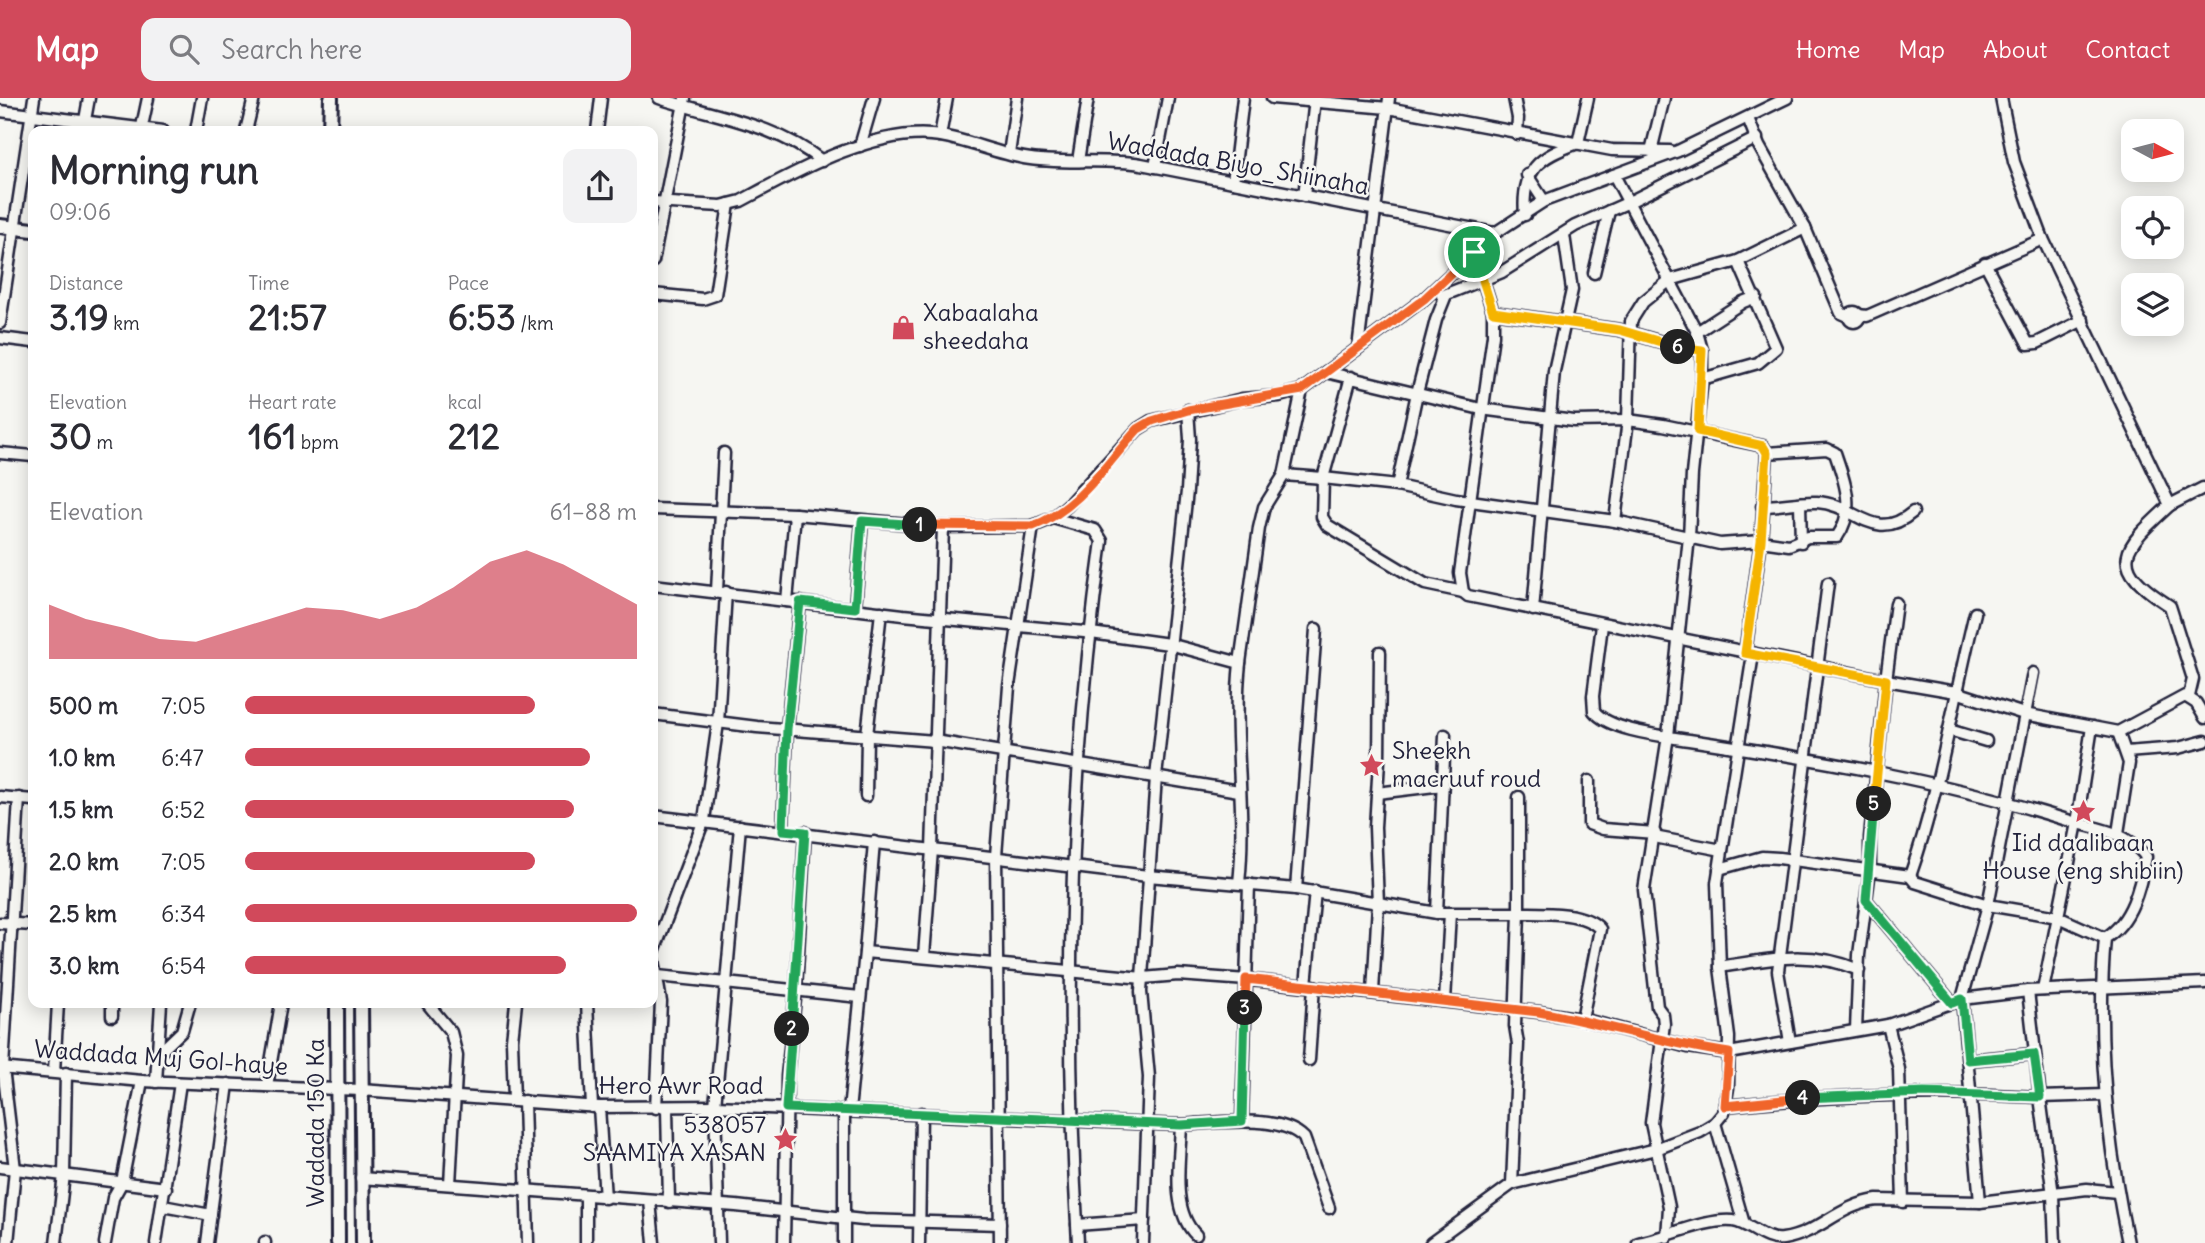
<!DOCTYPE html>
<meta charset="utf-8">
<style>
:root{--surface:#fff;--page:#f2f2f3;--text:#2b2b33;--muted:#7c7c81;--accent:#d1495b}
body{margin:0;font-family:Delius,sans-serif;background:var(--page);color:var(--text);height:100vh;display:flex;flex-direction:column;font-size:26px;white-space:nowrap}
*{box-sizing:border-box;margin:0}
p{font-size:23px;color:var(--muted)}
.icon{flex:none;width:38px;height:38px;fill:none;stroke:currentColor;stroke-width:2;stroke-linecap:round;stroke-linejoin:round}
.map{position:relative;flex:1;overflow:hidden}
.side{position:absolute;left:28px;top:28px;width:630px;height:882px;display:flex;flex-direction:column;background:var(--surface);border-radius:14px;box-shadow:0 4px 18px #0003}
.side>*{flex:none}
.needle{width:46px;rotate:97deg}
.buttons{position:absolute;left:2121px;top:21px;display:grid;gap:14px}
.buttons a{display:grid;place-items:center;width:63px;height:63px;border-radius:14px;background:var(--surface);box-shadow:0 4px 18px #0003;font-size:35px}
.pin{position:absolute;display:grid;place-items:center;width:60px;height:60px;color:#fff;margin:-30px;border:4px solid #fff;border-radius:50%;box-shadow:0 2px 7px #0007}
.km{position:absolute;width:35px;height:35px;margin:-18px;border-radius:50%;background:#222;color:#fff;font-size:19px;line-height:35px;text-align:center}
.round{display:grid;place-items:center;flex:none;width:74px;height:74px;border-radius:14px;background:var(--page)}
.head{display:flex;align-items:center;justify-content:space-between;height:119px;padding:0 21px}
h1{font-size:38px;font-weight:800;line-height:52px}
.metrics{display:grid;grid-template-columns:repeat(3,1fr);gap:10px;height:119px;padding:7px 21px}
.metrics div{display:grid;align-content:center}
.metrics b{font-size:35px;font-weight:800}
.metrics small{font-size:19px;font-weight:400}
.metrics p{font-size:19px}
.chart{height:196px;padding:14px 21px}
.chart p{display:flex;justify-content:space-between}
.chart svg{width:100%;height:126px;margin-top:7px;fill:var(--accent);opacity:.7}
ul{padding:0 21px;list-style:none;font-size:23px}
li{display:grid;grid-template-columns:112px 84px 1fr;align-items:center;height:52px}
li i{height:18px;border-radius:9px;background:var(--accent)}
header{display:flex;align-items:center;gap:42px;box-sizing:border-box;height:98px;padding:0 35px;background:var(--accent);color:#fff}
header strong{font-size:33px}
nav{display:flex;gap:38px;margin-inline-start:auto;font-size:24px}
.search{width:490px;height:63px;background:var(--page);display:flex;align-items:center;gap:18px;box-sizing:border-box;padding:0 24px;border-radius:14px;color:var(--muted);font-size:26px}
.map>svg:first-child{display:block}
</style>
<header>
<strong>Map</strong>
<div class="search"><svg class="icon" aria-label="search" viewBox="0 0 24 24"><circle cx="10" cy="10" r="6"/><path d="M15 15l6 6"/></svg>Search here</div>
<nav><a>Home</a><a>Map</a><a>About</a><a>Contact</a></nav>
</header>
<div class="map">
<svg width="2205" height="1145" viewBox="0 0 2205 1145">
<rect width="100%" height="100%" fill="#f6f6f2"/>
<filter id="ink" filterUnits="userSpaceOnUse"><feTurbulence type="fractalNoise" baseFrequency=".0143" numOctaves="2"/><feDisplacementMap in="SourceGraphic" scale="14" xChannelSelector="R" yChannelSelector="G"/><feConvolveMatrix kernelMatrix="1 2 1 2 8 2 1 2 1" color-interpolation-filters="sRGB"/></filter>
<g filter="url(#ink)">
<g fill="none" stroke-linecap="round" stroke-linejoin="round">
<defs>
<g id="street">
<path d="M659,0c56,19 115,25 163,63"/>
<path d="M1272,0l116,10 224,42 58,1"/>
<path d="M1514,0l4,20 -1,16"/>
<path d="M2001,0l13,64 29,77 127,266 33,-17"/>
<path d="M0,13l163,20"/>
<path d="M83,33l6,-33"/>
<path d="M141,33l7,-33"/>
<path d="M196,33l6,-33"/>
<path d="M246,33l8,-33"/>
<path d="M597,33l4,-33"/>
<path d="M940,38l7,-38"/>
<path d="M860,48l14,-48"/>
<path d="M1651,53l13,-53"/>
<path d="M1009,56l8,-56"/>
<path d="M1078,63l10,-63"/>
<path d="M1155,69l13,-69"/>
<path d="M1527,77l17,26"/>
<path d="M1614,77l83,157 5,18v29l-10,95 -3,63 -21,199 -24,154 13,117 6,8 1,9 -13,99 18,84 -2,30"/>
<path d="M1233,84l10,-84"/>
<path d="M1304,98l11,-97"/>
<path d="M653,104l68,4 20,-5c54,-29 137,-76 200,-65 28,5 55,17 83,22 38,7 78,0 117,6l354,69"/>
<path d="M1525,117c-4,-46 14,-58 53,-72l10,-45"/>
<path d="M1805,130l36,85 7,3"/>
<path d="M1474,154l19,60v23l-33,238 3,19 5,4 418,84 -16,157v33l-11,85 -3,75"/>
<path d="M653,163l32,-163"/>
<path d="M1985,165l43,81 9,-1 46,-23"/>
<path d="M1594,175l15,-62"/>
<path d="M653,196l50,5 12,-4 14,-91"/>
<path d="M1446,197l-10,25 -19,73 -20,93 59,13 159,22 105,23 41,-3 28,4 19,-8h29c19,-27 8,-55 -2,-84l-8,-4 -60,4"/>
<path d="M1442,198l60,-24 73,-46 52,-23 130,-65"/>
<circle cx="1854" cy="219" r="5"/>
<path d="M1493,214l127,18 59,17 23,3"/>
<path d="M1858,217l9,1 176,-77"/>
<path d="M0,225l34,-225"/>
<path d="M1697,234l46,-30 13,-5"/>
<path d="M0,240l33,4"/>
<path d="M1358,250l31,-250"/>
<path d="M1326,274l155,37 93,12 54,-1 35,5 100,21 4,7 -6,88 -16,112"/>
<path d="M1351,279l-28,101 74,8"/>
<path d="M1702,281l56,-16 18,-15 -38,-87"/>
<path d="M0,355l33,3"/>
<path d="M1284,377l18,-85"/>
<path d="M1800,406l1,38"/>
<path d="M2170,407c-48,44 -65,60 0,101l23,73 -4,17"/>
<path d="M1762,408c19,0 37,-5 55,-4 39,2 57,43 96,10"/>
<path d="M653,411l142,5 148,13 90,-1 20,-8 15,-13 70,-76 13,-8 91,-22 37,-3 23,-6 122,-91 71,-66 49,-32 134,-50 109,-53"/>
<path d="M1053,420l42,12 7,11c-33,232 -38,468 -24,702"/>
<path d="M1615,423l13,-101 3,-99 12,-19 27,-22 68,-19 67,-33 -46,-82 -11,-28"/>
<path d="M653,487l250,30 181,17 85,12 71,19c-8,74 7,147 -1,220"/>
<path d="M717,493l7,-138"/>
<path d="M787,503l8,-87"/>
<path d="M1896,505l-10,77 70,12 68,22 94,18 67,-36 11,7 9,15"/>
<path d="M855,510l7,-87"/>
<path d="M1533,512l21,-239 18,-81 -8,-55"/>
<path d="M1602,527l-9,71 1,15c16,20 69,25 95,29 127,19 255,41 378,80 28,9 56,10 76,33l3,4c-6,30 -14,65 -41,81 -9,103 2,205 23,305"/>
<path d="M1240,565l19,-135 5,-21 20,-32 39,3 -1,39 5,8 98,59 38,8"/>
<path d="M653,616l104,13 178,14 304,50"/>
<path d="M1949,632l37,11"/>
<path d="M2118,634l11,31 -11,70"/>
<path d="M2126,654l52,-4 27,-7"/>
<path d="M1589,683v43l14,5 52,4"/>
<path d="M1377,695l66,-8"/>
<path d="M866,698l1,-61 14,-123"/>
<path d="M0,699l33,3"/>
<path d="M1519,699v116c22,0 66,-2 81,16l-18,90"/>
<path d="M653,718l495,60 148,13 141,24h82l-4,113 3,18 -6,140"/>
<path d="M783,731l4,-100 13,-127"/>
<path d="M1654,739l68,13"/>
<path d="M1719,771l43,-12 17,1 131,18 5,6 73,23 70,12 47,21"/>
<path d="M1910,778c30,-85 43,-175 65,-263"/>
<path d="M1296,791l20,-260"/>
<path d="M1866,802l86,103"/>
<path d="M1437,815l8,-178"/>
<path d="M0,825l33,2"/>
<path d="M865,854l9,-110"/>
<path d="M924,858l8,-106 11,-323"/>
<path d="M1720,869c51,-8 89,-18 139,3"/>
<path d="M658,878l202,21"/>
<path d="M1306,887l9,-94"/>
<path d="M2043,892l34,-167 15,-96"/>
<path d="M2028,893l12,106 65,-2"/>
<path d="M1373,894l5,-88 -3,-77 4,-66 1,-109"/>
<path d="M1445,903l5,-88"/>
<path d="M427,905l24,29 6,24 -7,128"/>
<path d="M587,905l5,104"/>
<path d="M112,918v-13"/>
<path d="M1888,927l11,44 4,133"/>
<path d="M1790,944l-12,-71 50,-388"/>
<path d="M158,956l24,-23 8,-28"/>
<path d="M1309,962l5,-74"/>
<path d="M1968,962l65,-6"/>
<path d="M0,970l142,13 219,9 238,17 116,-1 466,19c32,-2 100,-12 123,13l25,70"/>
<path d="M54,974l4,-69"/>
<path d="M156,984l5,-79"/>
<path d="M267,988l14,-83"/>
<path d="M514,1002l-2,-60 4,-37"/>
<path d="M524,1003l4,142"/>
<path d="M1725,1008c105,-11 209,-15 315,-9l13,98 2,48"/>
<path d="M599,1009l6,91"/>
<path d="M656,1010l5,-106 -8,-48 51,-134 14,-97 8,-131"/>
<path d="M667,1010l2,94"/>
<path d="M849,1013l16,-159 278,26 35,-3 83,6 278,31 43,7 106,28 41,6 159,-28 74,-26 66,-8 177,-8"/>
<path d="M1242,1023l7,-237"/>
<path d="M1715,1025l29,101"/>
<path d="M1181,1027c-1,35 -11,84 15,110"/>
<path d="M0,1069l166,21"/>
<path d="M361,1080l375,28 127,14 137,4"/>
<path d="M586,1099v46"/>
<path d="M650,1103l4,42"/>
<path d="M1980,1104l-18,-203 26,-94 45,-232"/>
<path d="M163,1108l48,9"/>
<path d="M1077,1127l67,-5"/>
<path d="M8,1145l7,-74 -12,-101 16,-270"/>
<path d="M56,1145l8,-68 2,-102"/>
<path d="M105,1145l8,-45 9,-16 20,-101"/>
<path d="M156,1145l24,-160"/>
<path d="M207,1145l21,-159"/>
<path d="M265,1145v-1"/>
<path d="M719,1145l-4,-137 25,-280"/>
<path d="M784,1145l3,-167 9,-86 9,-158"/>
<path d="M844,1145v-132"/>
<path d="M919,1145l2,-130"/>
<path d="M1000,1145l-4,-387 13,-170 24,-160"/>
<path d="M1143,1145l6,-166 -8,-85 15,-215 31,-286 3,-52 -2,-29"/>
<path d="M1431,1145l81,-59 144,-35 44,-17 15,-9 9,-11 4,-24 1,-51 -9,-70 -3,-84 36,-229"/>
<path d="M1638,1145c27,-5 69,-25 95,-22 17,2 31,21 50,18 35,-5 56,-34 94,-39l103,2 107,-13 30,3"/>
</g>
<g id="secondary">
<path d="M330,33l1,-33"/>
<path d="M0,128l33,4"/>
<path d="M337,905l1,240"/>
<path d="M361,905l2,240"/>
</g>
</defs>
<use href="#street" stroke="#22223b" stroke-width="15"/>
<use href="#secondary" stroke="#22223b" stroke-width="18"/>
<use href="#street" stroke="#f6f6f2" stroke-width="10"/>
<use href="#secondary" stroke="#f6f6f2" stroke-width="12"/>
</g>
</g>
<g fill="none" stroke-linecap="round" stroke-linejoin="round" filter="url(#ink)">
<defs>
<path id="split-1" d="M920,427l113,1c45,-16 74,-63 105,-97l14,-8 36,-11 114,-20 122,-91 50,-47"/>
<path id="split-2" d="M792,931l13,-197 -22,-2 4,-101 13,-127 55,6 7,-87 58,4"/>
<path id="split-3" d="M792,931l-6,79 395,17 61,-4 3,-113"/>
<path id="split-4" d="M1245,910l1,-29 293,33c64,11 126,32 190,41l-4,53 78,-8"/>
<path id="split-5" d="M1803,1000l121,-5 116,4 -6,-43 -66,6 -6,-61 -10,4 -86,-103 8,-96"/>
<path id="split-6" d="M1678,249l24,3 -4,81 65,15 4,7 -6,88 -16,112 141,27 -12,124"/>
<path id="split-7" d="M1474,154l19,60 127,18 58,17"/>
</defs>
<use href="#split-1" stroke="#fff" stroke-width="14"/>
<use href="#split-2" stroke="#fff" stroke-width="14"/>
<use href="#split-3" stroke="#fff" stroke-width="14"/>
<use href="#split-4" stroke="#fff" stroke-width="14"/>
<use href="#split-5" stroke="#fff" stroke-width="14"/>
<use href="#split-6" stroke="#fff" stroke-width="14"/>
<use href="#split-7" stroke="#fff" stroke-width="14"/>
<use href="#split-1" stroke="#f0652b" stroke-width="9"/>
<use href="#split-2" stroke="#22a559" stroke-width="9"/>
<use href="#split-3" stroke="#22a559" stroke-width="9"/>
<use href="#split-4" stroke="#f0652b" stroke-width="9"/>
<use href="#split-5" stroke="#22a559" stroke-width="9"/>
<use href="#split-6" stroke="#f5b400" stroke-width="9"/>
<use href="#split-7" stroke="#f5b400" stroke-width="9"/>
</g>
<defs>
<symbol id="shop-bare" viewBox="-9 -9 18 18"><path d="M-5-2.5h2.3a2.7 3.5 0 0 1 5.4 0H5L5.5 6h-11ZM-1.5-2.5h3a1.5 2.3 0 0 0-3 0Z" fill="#d1495b" stroke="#f6f6f2" stroke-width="2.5" paint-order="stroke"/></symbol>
<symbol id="sight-bare" viewBox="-9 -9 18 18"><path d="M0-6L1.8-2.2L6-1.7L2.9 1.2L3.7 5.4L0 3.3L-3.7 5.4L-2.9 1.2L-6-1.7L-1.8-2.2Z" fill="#d1495b" stroke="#f6f6f2" stroke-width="2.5" paint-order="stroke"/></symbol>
</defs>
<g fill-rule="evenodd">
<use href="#shop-bare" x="886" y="212" width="35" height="35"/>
<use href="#sight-bare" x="1354" y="650" width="35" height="35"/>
<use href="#sight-bare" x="2066" y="696" width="35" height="35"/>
<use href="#sight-bare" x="768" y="1024" width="35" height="35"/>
</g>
<g text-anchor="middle" stroke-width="5" stroke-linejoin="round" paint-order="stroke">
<g font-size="24" fill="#22223b" stroke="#f6f6f2">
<text transform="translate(1238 66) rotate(10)" y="8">Waddada Biyo_Shiinaha</text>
<text transform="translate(161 960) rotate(4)" y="8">Waddada Muj Gol-haye</text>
<text x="681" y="996">Hero Awr Road</text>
<text transform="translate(316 1025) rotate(-90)" y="8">Wadada 150 Ka</text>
</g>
<g font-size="24" fill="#22223b" stroke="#f6f6f2" text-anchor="start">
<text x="923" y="223">Xabaalaha<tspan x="923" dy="28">sheedaha</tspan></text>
<text x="1392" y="661">Sheekh<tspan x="1392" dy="28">macruuf roud</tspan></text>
<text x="2083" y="753" text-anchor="middle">Iid daalibaan<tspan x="2083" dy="28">House (eng shibiin)</tspan></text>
<text x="766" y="1035" text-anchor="end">538057<tspan x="766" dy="28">SAAMIYA XASAN</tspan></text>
</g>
</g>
</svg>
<div class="buttons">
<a><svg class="needle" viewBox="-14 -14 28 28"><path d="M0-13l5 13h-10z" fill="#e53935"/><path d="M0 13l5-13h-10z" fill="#7c7c81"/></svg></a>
<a><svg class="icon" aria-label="locate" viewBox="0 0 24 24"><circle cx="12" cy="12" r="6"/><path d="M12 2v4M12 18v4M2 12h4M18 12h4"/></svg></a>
<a><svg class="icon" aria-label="layers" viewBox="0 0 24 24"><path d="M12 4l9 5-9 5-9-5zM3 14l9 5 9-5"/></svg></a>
</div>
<div class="pin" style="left:1474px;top:154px;background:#1e9e55"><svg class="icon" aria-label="arrive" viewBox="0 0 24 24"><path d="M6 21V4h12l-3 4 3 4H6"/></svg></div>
<b class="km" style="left:920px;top:427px">1</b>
<b class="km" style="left:792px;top:931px">2</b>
<b class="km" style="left:1245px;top:910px">3</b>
<b class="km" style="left:1803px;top:1000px">4</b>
<b class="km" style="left:1874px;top:706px">5</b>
<b class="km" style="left:1678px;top:249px">6</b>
<section class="side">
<div class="head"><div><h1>Morning run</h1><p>09:06</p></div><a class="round"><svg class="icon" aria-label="share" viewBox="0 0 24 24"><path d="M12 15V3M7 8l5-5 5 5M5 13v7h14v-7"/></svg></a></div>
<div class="metrics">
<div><p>Distance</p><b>3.19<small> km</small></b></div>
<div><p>Time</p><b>21:57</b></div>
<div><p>Pace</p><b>6:53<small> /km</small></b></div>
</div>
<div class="metrics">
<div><p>Elevation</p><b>30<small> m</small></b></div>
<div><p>Heart rate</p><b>161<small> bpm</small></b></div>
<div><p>kcal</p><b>212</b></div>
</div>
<div class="chart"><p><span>Elevation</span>61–88 m</p>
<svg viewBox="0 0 160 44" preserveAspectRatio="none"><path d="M0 44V25L10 30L20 33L30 37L40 38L50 34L60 30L70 26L80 27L90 30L100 26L110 19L120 10L130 6L140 11L150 18L160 25V44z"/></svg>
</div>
<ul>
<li><b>500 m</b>7:05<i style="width:74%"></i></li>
<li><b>1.0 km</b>6:47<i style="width:88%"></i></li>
<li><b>1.5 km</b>6:52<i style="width:84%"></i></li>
<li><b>2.0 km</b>7:05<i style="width:74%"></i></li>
<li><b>2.5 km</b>6:34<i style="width:100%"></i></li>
<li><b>3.0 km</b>6:54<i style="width:82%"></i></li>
</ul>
</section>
</div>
